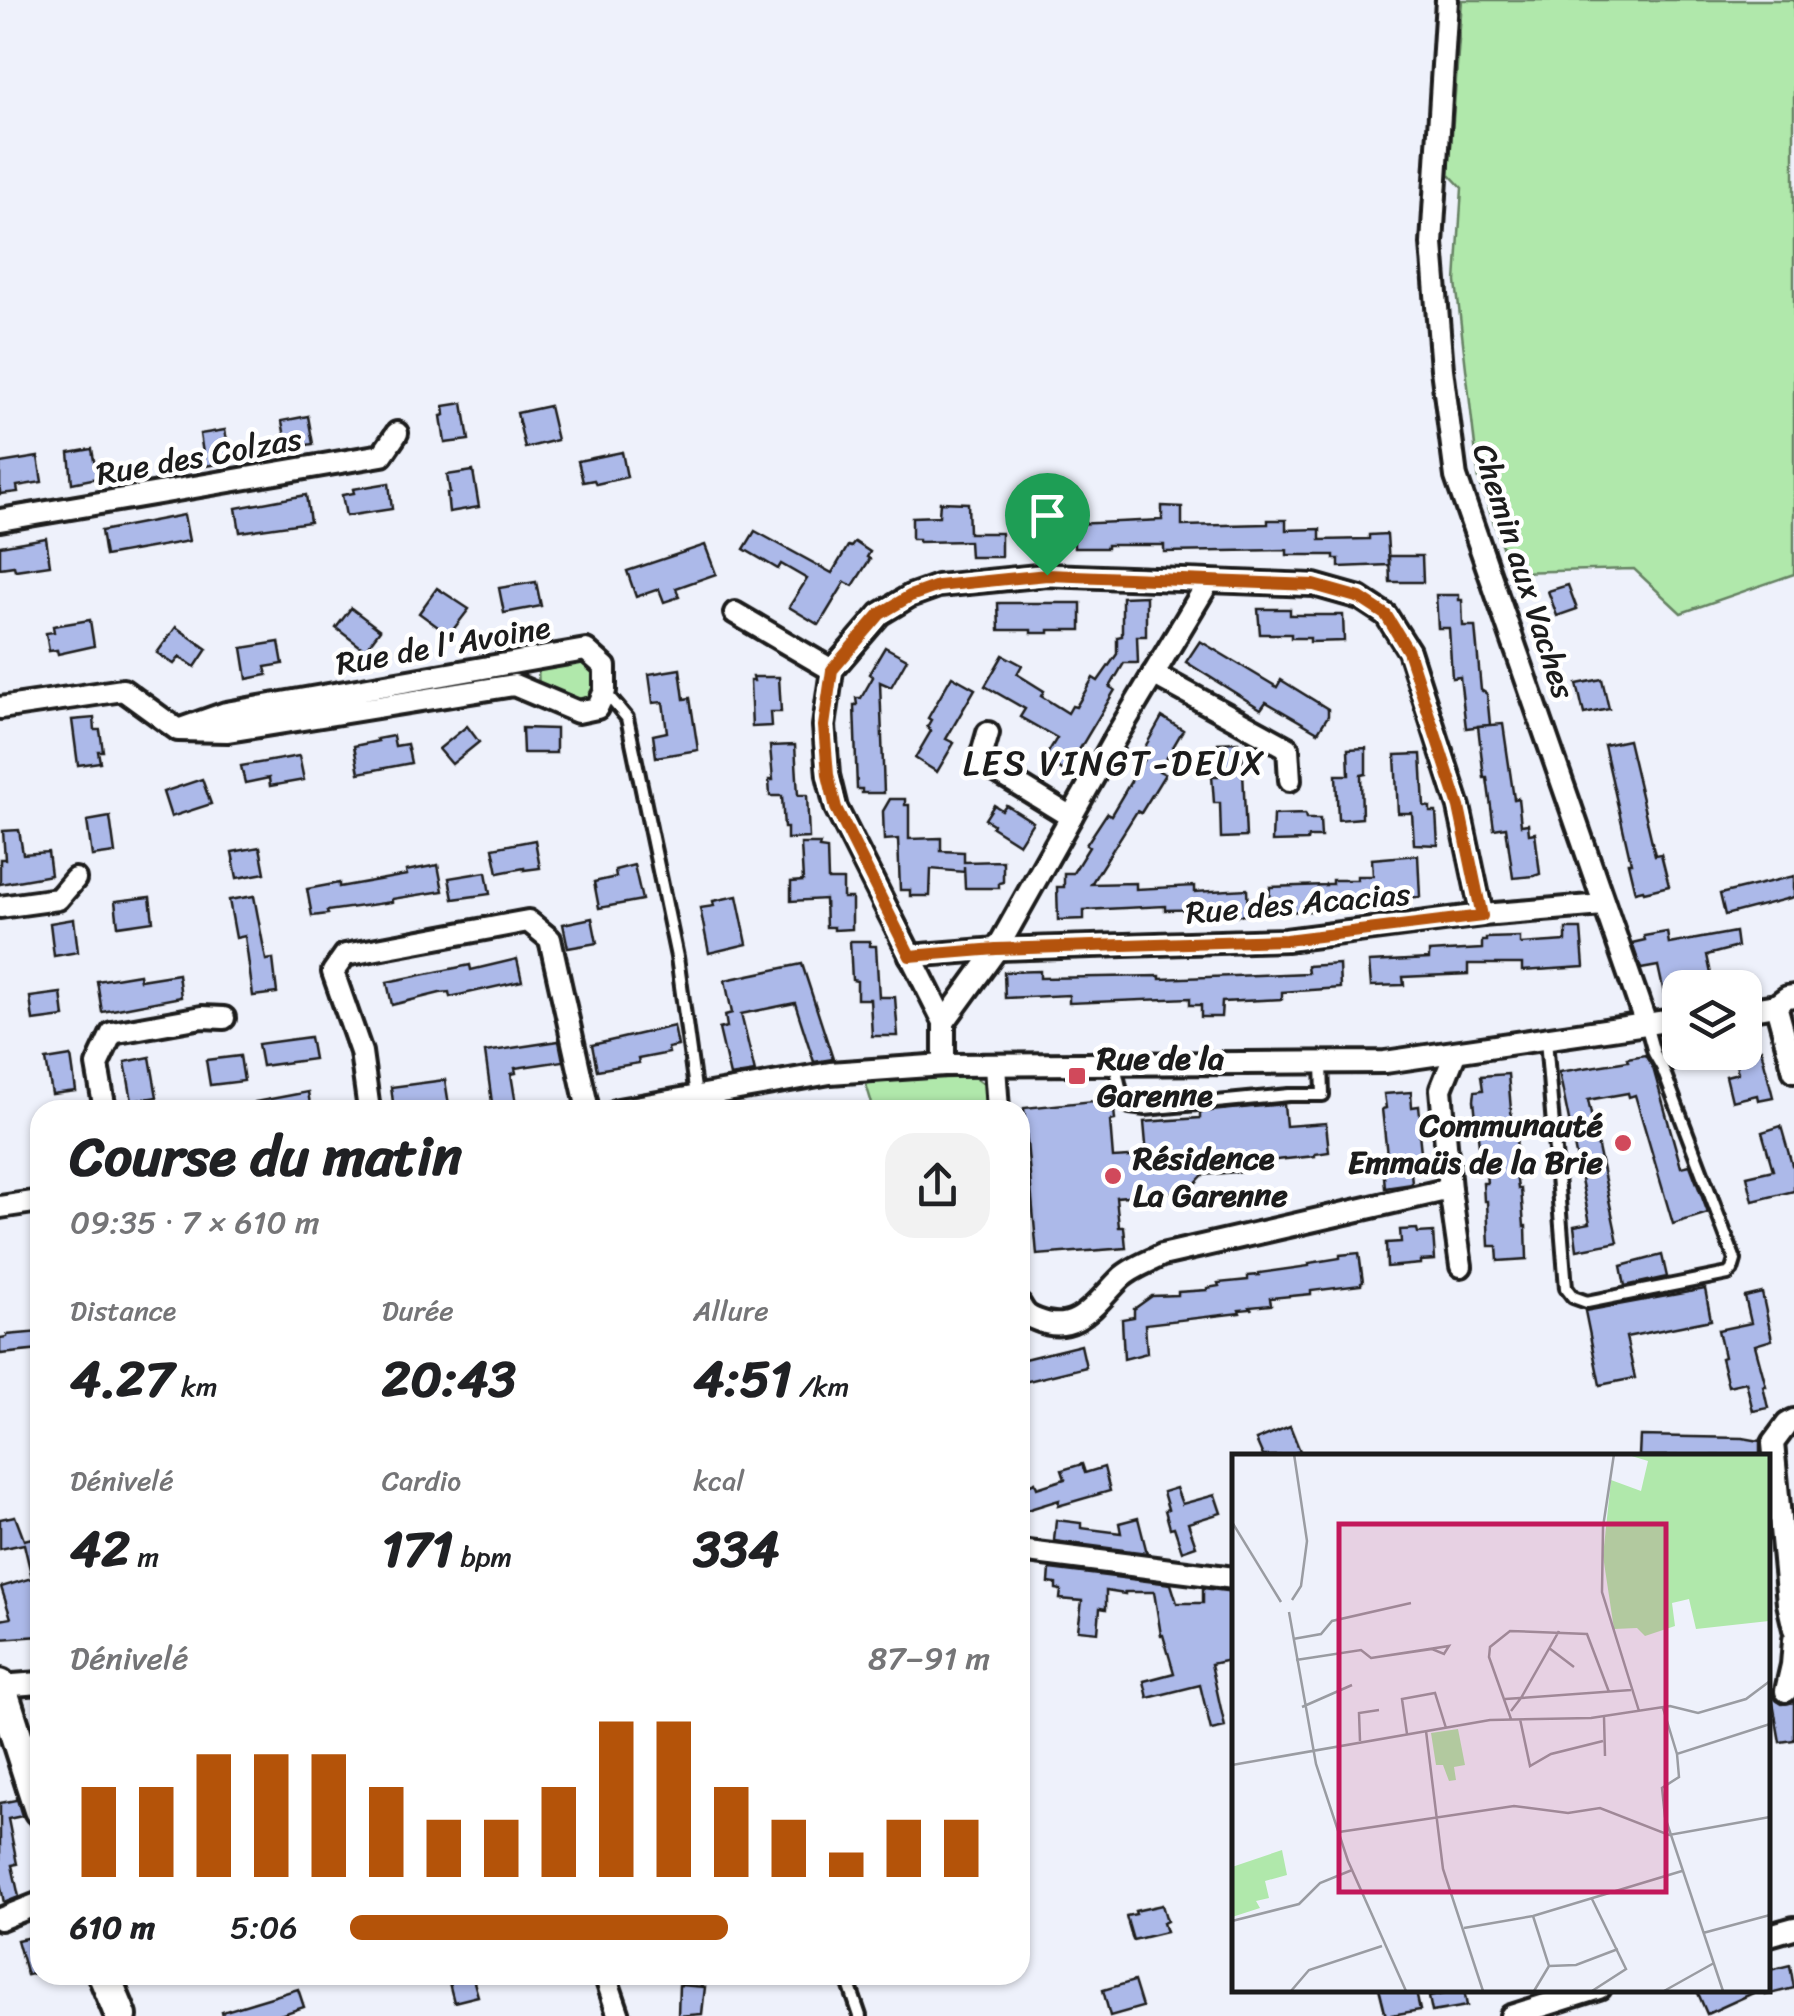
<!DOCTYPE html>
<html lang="fr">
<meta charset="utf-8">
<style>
:root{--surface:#fff;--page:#f2f2f2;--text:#202124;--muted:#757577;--accent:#b45309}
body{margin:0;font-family:Sriracha,sans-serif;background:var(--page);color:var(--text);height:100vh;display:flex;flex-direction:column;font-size:38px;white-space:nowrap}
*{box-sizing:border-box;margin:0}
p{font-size:32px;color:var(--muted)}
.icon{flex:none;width:55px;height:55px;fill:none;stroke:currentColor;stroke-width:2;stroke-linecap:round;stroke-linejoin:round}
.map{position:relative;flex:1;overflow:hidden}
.details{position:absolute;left:30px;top:1100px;width:1000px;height:885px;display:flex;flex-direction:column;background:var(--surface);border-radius:30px;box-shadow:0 2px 8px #0004}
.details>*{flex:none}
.fabs{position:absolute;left:1662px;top:970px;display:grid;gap:20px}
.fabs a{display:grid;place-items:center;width:100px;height:100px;border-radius:20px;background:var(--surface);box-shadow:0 2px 8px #0004;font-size:50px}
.pin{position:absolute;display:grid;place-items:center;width:85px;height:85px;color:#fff;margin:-102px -42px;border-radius:50% 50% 50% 0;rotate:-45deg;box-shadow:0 0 10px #0007}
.pin .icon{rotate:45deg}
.round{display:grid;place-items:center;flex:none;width:105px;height:105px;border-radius:30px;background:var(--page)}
.summary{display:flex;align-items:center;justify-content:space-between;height:170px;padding:0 40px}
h1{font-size:55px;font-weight:700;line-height:75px}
.figures{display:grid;grid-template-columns:repeat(3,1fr);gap:15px;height:170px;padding:10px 40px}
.figures div{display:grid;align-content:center}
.figures b{font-size:50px;font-weight:700}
.figures small{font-size:28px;font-weight:400}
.figures p{font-size:28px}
.chart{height:280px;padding:20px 40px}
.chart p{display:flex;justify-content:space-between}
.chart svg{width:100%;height:180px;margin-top:10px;stroke:var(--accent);stroke-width:6}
ul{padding:0 40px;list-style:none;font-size:32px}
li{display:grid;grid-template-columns:160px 120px 1fr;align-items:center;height:75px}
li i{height:25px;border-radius:12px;background:var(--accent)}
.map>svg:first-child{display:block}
</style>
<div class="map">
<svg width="1794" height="2016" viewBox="0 0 1794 2016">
<rect width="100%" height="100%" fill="#eef1fb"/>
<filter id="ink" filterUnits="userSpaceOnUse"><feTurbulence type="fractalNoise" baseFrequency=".01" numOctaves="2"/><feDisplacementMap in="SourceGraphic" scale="20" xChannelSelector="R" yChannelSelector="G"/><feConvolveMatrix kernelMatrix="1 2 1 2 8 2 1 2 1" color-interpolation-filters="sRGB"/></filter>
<g filter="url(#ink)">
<g fill="#b0e8ab" stroke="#668264" stroke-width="2.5">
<path d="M1462,0h332v574l-113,39 -47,-44 -123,3 -32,-91 -23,-199 6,-94 -13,-14z"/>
<path d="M587,660l11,19 -3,16 -9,6 -47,-10 -1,-24 27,-6z"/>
<path d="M974,1077l17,12 1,21h-118l-9,-29z"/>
</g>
<g fill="#acb9e9" stroke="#1c1c1c" stroke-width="2.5">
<path d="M463,403l6,37 -24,3 -4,-27 4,-1 -1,-9z"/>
<path d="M549,406l8,34 -32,8 -8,-35z"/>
<path d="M308,416l5,28 -26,4 -5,-27z"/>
<path d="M225,430l6,32 -26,4 -5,-32z"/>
<path d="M92,449l5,29 -25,5 -3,-30z"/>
<path d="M622,452l5,25 -31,7 -2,-4 -11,2 -5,-21z"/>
<path d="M38,457l4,25 -25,4 1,6 -18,2v-31z"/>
<path d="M473,471l6,36 -30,5 -2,-19h3l-3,-18z"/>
<path d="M389,483l3,26 -46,7 -4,-21 12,-2 -1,-4z"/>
<path d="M306,495l4,27 -70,10 -4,-24z"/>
<path d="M940,502l28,1 1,30h32v24h-31l-1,-16 -50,1v-3h-7v-22l27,-1z"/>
<path d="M1162,506l20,1v19l86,-2v-4h18v10l34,-1v11l49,-1v-4l18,-1 2,31 -50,2v-8h-5v-4h-47v-5l-123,2v-7h-57v3h-33v-5h-51v-25h51v6l88,-4z"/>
<path d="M184,515l5,26 -84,15 -4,-25z"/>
<path d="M755,531l77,42 16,-27 3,1 4,-5 15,10 -3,5 3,2 -17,27 -8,-4 -26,43 -30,-18 18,-28 -26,-15 -3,5 -34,-20z"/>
<path d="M46,538l4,27 -35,5 -1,-4 -14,2v-22z"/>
<path d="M705,545l11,29 -40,14 3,9 -15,5 -5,-13 -23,8 -9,-26z"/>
<path d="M1389,556h33l1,26h-33z"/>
<path d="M536,582l5,24 -37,7 -5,-25z"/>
<path d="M1568,585l9,24 -20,7 -9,-25z"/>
<path d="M437,588l32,21 -20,26 -30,-22z"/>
<path d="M1436,595h23v5h3l1,26h12l6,64 6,4 3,31 -24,3 -6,-51 -8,1 -3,-50h-11z"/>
<path d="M1146,596v40h-9l1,27h-14l-14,24 5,3 -49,82 -22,-13 13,-21 -37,-21 5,-8 -40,-23 18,-31 19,10 -5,9 27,17 -3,5 27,17 4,-7 4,1 17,-29 5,3 19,-27v-17l5,-1v-39z"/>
<path d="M998,603h83v27h-32v3h-18v-3h-32z"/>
<path d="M351,608l29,22 -15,20 -29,-22z"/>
<path d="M1258,609h32v6h53l1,26 -34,1v-4h-19v-4h-31z"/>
<path d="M90,620l4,26 -36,8 -1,-4 -8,1 -3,-18 8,-1 -1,-6z"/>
<path d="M176,627l31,22 -12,18 -15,-10 -6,7 -17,-11z"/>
<path d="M1200,641l77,46 4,-7 47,29v7l-10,16 -52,-30 -5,7 -75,-47z"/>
<path d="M279,642l4,22 -18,3 2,8 -20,4 -5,-31z"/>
<path d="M885,647l22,12 -16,28 -11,-5 4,111h-22v-4h-5l-3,-84h3l-1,-7h5l12,-21 -4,-3z"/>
<path d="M680,669l4,30 6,-1 8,52 -42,7 -3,-22 14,-3 -4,-30 -10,1 -4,-29z"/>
<path d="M952,676l23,13 -29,50 8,4 -17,29 -22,-14 16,-27 -4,-4 4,-7 -3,-2z"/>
<path d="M753,677h26l2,35h-11l1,14 -19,1 -2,-46h4z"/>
<path d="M1602,679l7,30 -25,5 -7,-30z"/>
<path d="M1162,717l21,13 -24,41 6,3 -24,39 -4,-2 -46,73 45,-1v6l59,-3v6l52,-3 1,26 -32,1v-7l-51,1v-4l-81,4v9l-26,1 -1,-33h7v-14h9l16,-26 -3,-2 21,-32 4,2 39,-66 -5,-2z"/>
<path d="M94,718l1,12h5l3,21h-5l2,11 -22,3 -6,-45z"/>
<path d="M1503,724l11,75 4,-1 3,27 7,-1 1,10 6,-1 5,41 -6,2 -21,2 -7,-51 -12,2 -7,-51h-3l-6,-52z"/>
<path d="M467,726l12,16 -27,22 -13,-15z"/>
<path d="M522,728l34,1v24h-33z"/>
<path d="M393,736l2,10 12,-2 4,19 -52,10 -5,-27 24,-5 -1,-2z"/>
<path d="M1628,740l27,115 6,-1 8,32 -25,6 -1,-2 -8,2 -7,-29h3l-27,-118z"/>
<path d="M1238,742v6l4,1 4,88 -25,1 -1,-35h-6l-1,-14 -1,-13h6l-2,-26 2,1v-8z"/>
<path d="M795,745l3,50h9l2,43 -22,1v-11h-3l-2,-32h-12l-1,-16h4l-3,-34z"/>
<path d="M1366,748v26l-5,1 1,43 -24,2 -2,-45h13l-1,-26z"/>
<path d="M1421,754l3,52 6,1v5h6l2,33 -24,-1 -2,-31h-14l-3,-58z"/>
<path d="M299,756l5,24 -34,6 -1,-8 -24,5 -4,-17z"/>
<path d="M202,779l9,25 -40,13 -8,-25z"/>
<path d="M890,799h15v6h4v34l32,-1v13l23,1v10l39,-1v21l-4,1v5h-34l-1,-22v6l-33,-3 -1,27h-20v-6h-10l-2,-51 -14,1 -1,-29z"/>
<path d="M994,805l8,5 4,-5 27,17 -14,22 -27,-17 1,-3 -8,-5z"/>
<path d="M1305,814l1,5h14l1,18h-13l-1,4 -35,1 1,-27z"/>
<path d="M110,817l5,36 -23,3 -5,-35z"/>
<path d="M19,830l4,24 25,-2 3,23 -51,9v-25h5l-2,-28z"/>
<path d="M535,840l5,28 -16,2v-2l-26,5 -5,-25z"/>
<path d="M801,844h19l-1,4 8,1 1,31h15v18h9v31l-18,1v-3h-8l-1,-28 -34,2v-19l12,-1z"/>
<path d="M260,847l5,26 -28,5 -5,-26z"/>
<path d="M1418,855l2,42 -60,1v7l-47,1v5l-45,1 2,-25 56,-2v-1h6v-4h25v-4h16l-1,-17z"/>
<path d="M438,865l5,26 -51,8v3l-65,9 1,3 -16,2 -5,-27 32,-6v4l68,-12 -1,-4z"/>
<path d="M634,865l8,35 -43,8 -5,-26 22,-5 -1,-7z"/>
<path d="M486,872l4,22 -37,5 -4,-21z"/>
<path d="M1794,876v21l-69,18 -5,-21z"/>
<path d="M254,896l12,64 7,-1 4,34 -24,3 -8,-60 -9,2 -7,-38z"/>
<path d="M737,896l10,48 -38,9 -9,-45 14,-2 -1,-5z"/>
<path d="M150,897l3,24 -35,5 -3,-25z"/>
<path d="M592,918l5,25 -29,5 -5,-24z"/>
<path d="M74,919l4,33 -24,4 -4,-33z"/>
<path d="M1566,929h15l3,38 -62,4v-7h-54v10l-65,3 1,8 -33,1 -2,-24 60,-3v-7l53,-3v-8h4v-3l34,-1v7l46,-3z"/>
<path d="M1667,932l2,12 66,-12 2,15 -30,8 7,33h-34v18l-13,1 -9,-41 -17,3 -9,-26 13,-3 -1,-4z"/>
<path d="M850,941h20v5h6l3,51h16l3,39h-26l-2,-37h-13v-18l-5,-1z"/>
<path d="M517,959l5,22 -72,16 -1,-5 -9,1 -48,12 -5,-23 83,-17 1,5z"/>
<path d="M802,964l31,95 -19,3 -19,-59 -54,11 14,58 -25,4 -11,-47 8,-2 -2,-12 7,-2 -7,-33z"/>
<path d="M1339,964l1,24 -58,4v7l-60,3 -1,15h-20v-12h-11v-7l-121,5v-8l-64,3 -1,-26 36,-1v7l120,-2v3l148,-6 -1,-7z"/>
<path d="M139,974l1,6 38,-6 3,23 -79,15 -5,-31z"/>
<path d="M61,993l3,24 -31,4 -3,-24z"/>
<path d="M674,1026l4,20 -10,2 1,5 -31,6 1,4 -42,7 -5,-25z"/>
<path d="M310,1037l4,22 -52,7 -4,-22z"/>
<path d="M559,1041l4,20 -48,7 1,5 -5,1 6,36h-24l-8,-58z"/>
<path d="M1761,1049l12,48 -15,3 -1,-5 -25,6 -6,-25 12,-3 -4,-17z"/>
<path d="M1645,1055l8,13 28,99 9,-2 18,48 -35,11 -38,-129 -6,2 -1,-4 -40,7 30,142 -41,8 -3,-24 16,-3 -31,-151 69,-11 -1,-3z"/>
<path d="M71,1056l5,35 -24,3 -6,-34z"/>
<path d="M240,1056l4,25 -34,4 -4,-25z"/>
<path d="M150,1057l7,40 -25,4 -7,-39z"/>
<path d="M1508,1074l5,60h3l1,18h-2l2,29 1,8h3l3,37h2l1,33 -29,2 -1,-15h-8l-2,-45h-3l-1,-18h4l-3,-29h-4l-6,-54 1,-9 8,-1 -2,-14z"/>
<path d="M445,1080l4,25 -55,5 -3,-23z"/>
<path d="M308,1092l3,18h-56v-8z"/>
<path d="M1411,1092l1,15 7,-1 2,18h-3l4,37h-2l1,10h-10l1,13 -27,4 -2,-24h2l-1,-9h3l-5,-46 4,-1 -2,-14z"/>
<path d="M1113,1099l2,21 -5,1 3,37 34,-2 -3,-34 56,-4v-6l84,-8 2,22 40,-3 3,29 -14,2v2l-59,6v8l-53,5 -15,16 -72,6 3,30h5l2,21 -89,7 -13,-147z"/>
<path d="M1781,1126l11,39 2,-1v27l-41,10 -6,-25 26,-6 -11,-38z"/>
<path d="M1417,1229l1,4 15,-1 2,28 -15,1v3l-33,3 -1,-24 15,-1 -1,-12z"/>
<path d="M1359,1253l4,29 -2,1v2l-50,6v3l-41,4 1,7 -21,2 1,2 -12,1 1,3 -95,11 2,29 -23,6 -2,-40 12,-2v-8l18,-13 26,-1v-3l29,-2v-2l12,-2 -1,-3 30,-3v-4l11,-1v-2l50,-7v-3l31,-5v-3z"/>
<path d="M1662,1255l5,22 -42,9 -4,-20z"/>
<path d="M1705,1289l6,31 -85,17 9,41 -35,7 -15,-74z"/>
<path d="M1762,1293l10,47 -17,5 11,41h-3l5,22 -15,3 -7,-29 -18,4 -7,-28 3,-1 -6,-27 33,-7 -6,-26z"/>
<path d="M40,1332v18l-40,4v-16l7,-1v-2z"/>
<path d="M1081,1345l5,22 -66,16v-23z"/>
<path d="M1290,1426l10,25 -13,5h-24l-7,-16z"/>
<path d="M1640,1436l103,2 17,3v15h-121z"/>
<path d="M1082,1464l3,9 19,-6 6,24 -52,15 1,-6 -39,12v-24l15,-6 2,6 28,-9 -3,-9z"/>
<path d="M1176,1488l6,16 33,-9 6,18 -33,10 8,23 -14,5 -8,-24 -4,1 -5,-18 3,-1 -5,-17z"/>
<path d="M15,1516l9,24 16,-4v100l-40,3v-19l11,-2 -10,-31 31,-9 -8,-34 -24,5v-30z"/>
<path d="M1138,1518l9,35 -93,-12 2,-21 25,3v5l40,5 -2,-10z"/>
<path d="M1050,1569l121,15 6,19h26v-15l31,4v67l-23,5 14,63 -14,3 -11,-45 -52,13 -4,-17 30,-8 -11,-38h-2l-7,-43h-29v2l-19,-3v18l-6,-1 -2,24 -20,-2 4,-29 -22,-2 1,-9 -5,-1v-5l-7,-1z"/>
<path d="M1771,1692l5,8 6,4 12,-2v38l-14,2z"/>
<path d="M16,1796l6,20 -14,3 9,45 -5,1 7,32 -15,6 -4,-21v-79l16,-3z"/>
<path d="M1162,1905l5,16 -4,2 3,9 -33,8 -7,-24 10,-2 -1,-3z"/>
<path d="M40,1935v37l-13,3 -10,-35z"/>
<path d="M1790,1965l4,23 -28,7v-24z"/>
<path d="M447,1975h25l6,21 -24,6z"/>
<path d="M1134,1981l8,26 -32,9 -7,-26z"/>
<path d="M679,1985l26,2 -3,27 -24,2z"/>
<path d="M1379,1988h36l5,22 -34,6z"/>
<path d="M1708,1988h56l-57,26 -9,-21z"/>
<path d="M298,1989l6,18 -27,9h-54l-1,-4z"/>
<path d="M1464,1990l3,16 -35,6 -3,-15z"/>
</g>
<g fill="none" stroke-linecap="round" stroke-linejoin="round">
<defs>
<g id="lane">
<path d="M605,692l22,26 50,239 19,139"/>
<path d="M1546,1039l20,249 7,9 14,5 141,-28 4,-4 3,-10 -73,-193 -8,-14 -8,-29"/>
<path d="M1115,1065l6,27 9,15 15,2 144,-14h34l-1,-32"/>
<path d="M846,1975l14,41"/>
</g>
<g id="street">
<path d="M1447,0l-15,244 10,125 14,108 190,547"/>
<path d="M0,520l382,-65 15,-22"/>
<path d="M735,613l97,57"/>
<path d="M1153,674l135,74 2,32"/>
<path d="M0,708l123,-18 55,40 50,1 286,-46 64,27 19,-4 8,-17v-24l-19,-17 -360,63 -48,17"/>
<path d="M988,733l-8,28 91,56"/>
<path d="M0,907l58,-8 17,-20"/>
<path d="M997,949l289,-9 196,-25 121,-10"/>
<path d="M997,949l120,-214 92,-154"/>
<path d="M910,956l87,-7 -53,73"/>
<path d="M1776,1005l18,66"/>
<path d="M1745,1010l31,-5 11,-8 7,-1"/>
<path d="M1455,1054l-14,35 9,100 11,77"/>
<path d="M944,1065v-43l-108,-214 -8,-33 -4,-49 8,-56 48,-56 30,-18 28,-10 109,-11 267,10 46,13 26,17 23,36 50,156 23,108"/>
<path d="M995,1066l3,44"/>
<path d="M105,1110l-8,-45 15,-32 90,-16 22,1"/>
<path d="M369,1110l-8,-58 -28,-80 12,-17 183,-34 22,18 38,171"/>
<path d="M618,1110l212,-37 114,-8 441,-3 295,-43"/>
<path d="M0,1207l40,-6"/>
<path d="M1020,1305c5,9 7,11 17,15 40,17 59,-18 84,-42 10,-10 28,-16 41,-23l288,-66"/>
<path d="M1794,1420l-7,4 -14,19 15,160 6,26"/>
<path d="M1020,1551l214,27"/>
<path d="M0,1686l40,-3"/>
<path d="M1786,1691l6,-26 2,-25"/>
<path d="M0,1919l40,-16"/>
<path d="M1766,1936l28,-8"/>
<path d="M605,1975l14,41"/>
<path d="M1511,2016l88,-28"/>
</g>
<g id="secondary">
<path d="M0,1685l40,125"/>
<path d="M104,1975l17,41"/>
</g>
</defs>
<use href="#lane" stroke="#1c1c1c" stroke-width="18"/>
<use href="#street" stroke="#1c1c1c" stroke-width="28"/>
<use href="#secondary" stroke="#1c1c1c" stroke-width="38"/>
<use href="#lane" stroke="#fff" stroke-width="10"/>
<use href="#street" stroke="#fff" stroke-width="20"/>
<use href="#secondary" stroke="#fff" stroke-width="30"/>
</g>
</g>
<g fill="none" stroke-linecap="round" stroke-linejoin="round" filter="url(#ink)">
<defs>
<path id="route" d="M1047,575l267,10 46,13 26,17 22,36 51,156 23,109 -196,24 -290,9 -86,7 -74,-148 -8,-33 -4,-49 8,-56 48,-56 30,-18 28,-10z"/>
</defs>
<use href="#route" stroke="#fff" stroke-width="20"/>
<use href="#route" stroke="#b45309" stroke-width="12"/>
</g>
<g fill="#d1495b" stroke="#fff" stroke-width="4">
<rect x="1067" y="1066" width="20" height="20" rx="5"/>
<circle cx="1623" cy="1143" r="10"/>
<circle cx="1113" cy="1176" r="10"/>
</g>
<g text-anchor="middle" stroke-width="9" stroke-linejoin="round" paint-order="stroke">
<g font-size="32" fill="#1c1c1c" stroke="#fff">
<text transform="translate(199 456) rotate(-10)" y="11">Rue des Colzas</text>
<text transform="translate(1524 571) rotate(72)" y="11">Chemin aux Vaches</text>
<text transform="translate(443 645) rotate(-10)" y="11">Rue de l'Avoine</text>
<text transform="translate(1298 903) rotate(-5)" y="11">Rue des Acacias</text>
</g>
<g font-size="32" font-weight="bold" fill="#1c1c1c" stroke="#fff" text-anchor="start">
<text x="1097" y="1069">Rue de la<tspan x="1097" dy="37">Garenne</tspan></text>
<text x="1603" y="1136" text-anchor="end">Communauté<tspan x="1603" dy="37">Emmaüs de la Brie</tspan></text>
<text x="1133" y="1169">Résidence<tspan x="1133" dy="37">La Garenne</tspan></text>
</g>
<g font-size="35" letter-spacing="2.5" fill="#1c1c1c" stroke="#fff">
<text x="1115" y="775">LES VINGT-DEUX</text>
</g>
</g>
<g transform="translate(1232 1454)">
<rect width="538" height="538" fill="#eef1fb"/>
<path d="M393,0h144v167l-73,8 -7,-30 -17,4 3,23 -30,10 -8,-8 -23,1 -11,-73 8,-76 30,11 7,-30zM226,275l7,36 -11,2 2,13 -7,1 -6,-16h-7l-5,-32zM50,396l5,25 -22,6 4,17 -13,3 4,7 -28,9v-50z" fill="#b0e8ab"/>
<path fill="none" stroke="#9a9ca2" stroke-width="2.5" d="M382,0l-11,73 -1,65 37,119M0,68l49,80M60,146l9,-14 6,-45 -13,-87M57,158l27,152 32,97 58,130M61,185l28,-5 11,-13 79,-18M317,194l25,19M64,206l65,-10 10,8 61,-9 12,5 5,-8 -78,12M289,244l110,-8M289,244l38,-67M273,245l16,-1 -10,13M70,253l50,-22M431,254l14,46 93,-30M372,263l1,39M279,265l-22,-62 1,-10 20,-16 77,3 22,58M288,265l10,47 21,-12 52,-13M194,277l17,138 40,122M175,280l-5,-35 33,-6 11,35M128,287l-1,-28 20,-3M445,300l2,23 -17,11 3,29 58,174M0,311l258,-45 101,-2 79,-12 28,7 48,-14 24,-18M107,378l175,-26 54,7 32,-5 69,27 101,-18M360,445l34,70 -34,22M301,462l16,50 -15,25M0,467l67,-17 21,-21 32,-13M232,474l69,-12 149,-45M471,479l67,-18M317,512l27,-1 42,-16M59,537l18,-21 73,-24M432,537l50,-28"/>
<path fill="#c2185b" fill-opacity="0.15" stroke="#c2185b" stroke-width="5" d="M107,70h327v368h-327z"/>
<rect width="538" height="538" fill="none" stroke="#1c1c1c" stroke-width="5"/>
</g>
</svg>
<div class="fabs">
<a><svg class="icon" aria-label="layers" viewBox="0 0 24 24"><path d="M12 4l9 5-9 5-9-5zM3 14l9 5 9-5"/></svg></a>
</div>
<div class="pin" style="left:1047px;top:575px;background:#1e9e55"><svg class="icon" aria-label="arrive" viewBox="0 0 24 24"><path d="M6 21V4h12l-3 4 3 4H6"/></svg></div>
<section class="details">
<div class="summary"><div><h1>Course du matin</h1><p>09:35 · 7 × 610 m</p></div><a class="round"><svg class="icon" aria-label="share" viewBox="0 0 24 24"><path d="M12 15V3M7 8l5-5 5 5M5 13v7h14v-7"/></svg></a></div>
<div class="figures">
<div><p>Distance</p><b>4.27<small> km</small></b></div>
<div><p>Durée</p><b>20:43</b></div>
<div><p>Allure</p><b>4:51<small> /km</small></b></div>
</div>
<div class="figures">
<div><p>Dénivelé</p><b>42<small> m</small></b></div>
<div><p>Cardio</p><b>171<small> bpm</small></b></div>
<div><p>kcal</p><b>334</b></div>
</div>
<div class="chart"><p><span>Dénivelé</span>87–91 m</p>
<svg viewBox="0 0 160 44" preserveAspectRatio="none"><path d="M5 44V22M15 44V22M25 44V14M35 44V14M45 44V14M55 44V22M65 44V30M75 44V30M85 44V22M95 44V6M105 44V6M115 44V22M125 44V30M135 44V38M145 44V30M155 44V30"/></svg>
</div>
<ul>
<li><b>610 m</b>5:06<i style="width:59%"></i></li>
</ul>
</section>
</div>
